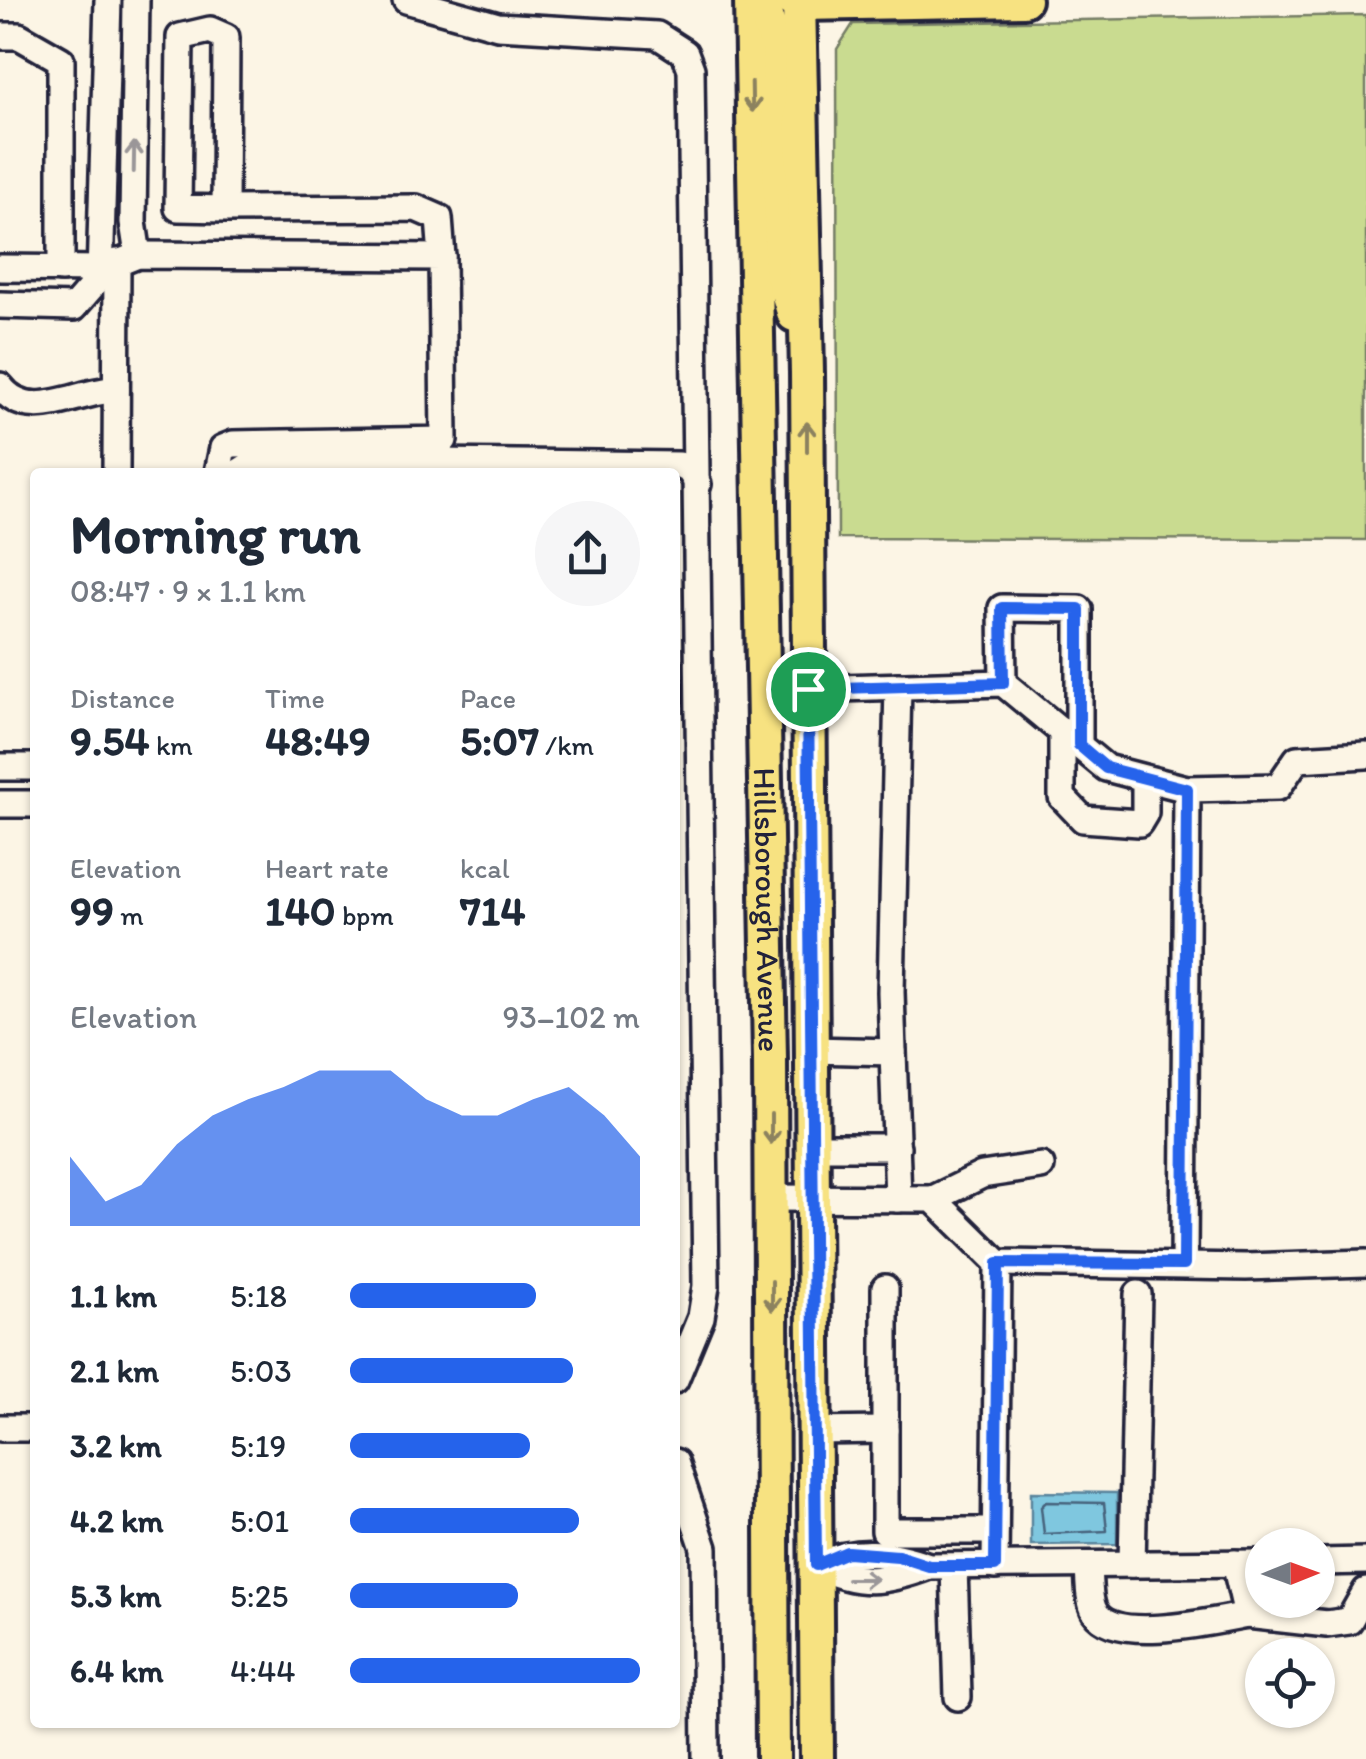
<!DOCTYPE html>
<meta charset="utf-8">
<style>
:root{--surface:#fff;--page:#f6f6f7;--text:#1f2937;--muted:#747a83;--accent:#2563eb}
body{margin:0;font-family:Itim,sans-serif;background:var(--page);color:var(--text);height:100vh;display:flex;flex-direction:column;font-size:38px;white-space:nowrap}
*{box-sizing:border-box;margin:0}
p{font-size:32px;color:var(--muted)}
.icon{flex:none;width:55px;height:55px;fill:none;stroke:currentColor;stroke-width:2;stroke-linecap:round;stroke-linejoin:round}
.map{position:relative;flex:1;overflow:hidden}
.side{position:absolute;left:30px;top:468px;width:650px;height:1260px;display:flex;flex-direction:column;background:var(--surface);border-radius:10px;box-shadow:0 2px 8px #0004}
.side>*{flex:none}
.needle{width:65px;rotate:89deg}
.fabs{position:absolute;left:1245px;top:1528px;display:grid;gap:20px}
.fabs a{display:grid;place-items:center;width:90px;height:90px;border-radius:50%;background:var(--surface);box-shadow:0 2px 8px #0004;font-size:50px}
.pin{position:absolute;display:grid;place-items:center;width:85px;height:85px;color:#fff;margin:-42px;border:5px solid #fff;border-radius:50%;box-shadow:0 2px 10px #0007}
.round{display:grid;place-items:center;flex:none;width:105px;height:105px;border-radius:52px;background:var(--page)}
.headline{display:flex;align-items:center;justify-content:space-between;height:170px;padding:0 40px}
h1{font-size:55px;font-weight:700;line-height:75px}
.figures{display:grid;grid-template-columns:repeat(3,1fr);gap:15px;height:170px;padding:10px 40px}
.figures div{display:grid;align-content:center}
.figures b{font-size:42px;font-weight:700}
.figures small{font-size:28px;font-weight:400}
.figures p{font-size:28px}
.chart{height:280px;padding:20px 40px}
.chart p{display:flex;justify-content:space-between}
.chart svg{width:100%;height:180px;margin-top:10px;fill:var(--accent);opacity:.7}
ul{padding:0 40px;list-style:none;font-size:32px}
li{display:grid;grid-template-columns:160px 120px 1fr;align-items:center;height:75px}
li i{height:25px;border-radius:12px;background:var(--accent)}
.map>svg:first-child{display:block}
</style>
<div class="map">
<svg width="1366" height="1759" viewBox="0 0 1366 1759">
<rect width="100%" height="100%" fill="#fcf5e5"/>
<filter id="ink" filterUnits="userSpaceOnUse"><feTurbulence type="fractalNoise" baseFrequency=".01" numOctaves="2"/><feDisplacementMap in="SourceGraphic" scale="20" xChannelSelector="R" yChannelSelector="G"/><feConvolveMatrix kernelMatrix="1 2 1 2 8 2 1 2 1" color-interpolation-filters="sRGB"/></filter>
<g filter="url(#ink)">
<path fill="#c9db90" stroke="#767e66" stroke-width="2.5" d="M1366,15v525l-528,-2 -1,-489 16,-25z"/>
<path fill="#7fc7df" stroke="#5a859d" stroke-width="2.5" d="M1031,1492l86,1v51l-86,1z"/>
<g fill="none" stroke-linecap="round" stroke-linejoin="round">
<path stroke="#47647d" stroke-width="2.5" d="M1046,1502l58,1 3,28 -63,3 -3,-27z"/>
<defs>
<g id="minor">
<path d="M136,0l-3,222 5,33"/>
<path d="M406,0l92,26 159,9 28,18 6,16 15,1217 -5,31 -26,63"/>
<path d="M0,36h19l42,24v209"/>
<path d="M225,209l-47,-1 2,-171 30,-7 16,7 -1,172 191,-1 23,10 3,39"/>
<path d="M0,268l103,1 35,-14 304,2 2,183 -211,4 -10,4 -5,24"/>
<path d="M0,305l74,2 26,-30 8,-277"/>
<path d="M0,386c29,40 80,3 116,4"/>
<path d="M116,472l1,-210"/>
<path d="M239,472l19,-12 421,5 10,5 9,14"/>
<path d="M1003,683l-1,-75 77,1v136"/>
<path d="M808,689l195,-6 103,85 81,21"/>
<path d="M1062,730v67l21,22 56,4 6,-10v-34"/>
<path d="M0,767h35"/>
<path d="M0,804h35"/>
<path d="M811,1050l82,2"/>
<path d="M812,1147h85"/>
<path d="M771,1198l162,1 65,64 248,4 120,-4"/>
<path d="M898,1199l-7,-207 7,-306"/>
<path d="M933,1199l49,-24 59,-9"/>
<path d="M1184,1264l3,-475 91,-2 19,-28 69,-4"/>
<path d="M0,1428h35"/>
<path d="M885,1430v-142"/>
<path d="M814,1431l71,-1v101h110"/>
<path d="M675,1462l29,86 2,211"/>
<path d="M1318,1562l48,-1"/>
<path d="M1235,1563l12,52 80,9 22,-3 17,-30"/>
<path d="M1132,1564l6,-270"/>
<path d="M1088,1565c1,13 0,36 7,47 21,32 120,9 152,3"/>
<path d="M929,1566c-45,17 -71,20 -113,-1 42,-17 70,-14 113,1l333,-3"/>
<path d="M995,1566l3,-303"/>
<path d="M954,1567l4,130"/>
</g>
<g id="major">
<path id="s1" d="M751,0l19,1059 3,700"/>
<path d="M759,0l19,47 3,225 13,43"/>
<path d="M791,0l9,4 224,-4"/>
<path d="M799,0l8,373 10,1386"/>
</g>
</defs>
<use href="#minor" stroke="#22223b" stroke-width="32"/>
<use href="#major" stroke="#22223b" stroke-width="40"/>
<use href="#minor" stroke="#fcf5e5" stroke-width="25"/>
<use href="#major" stroke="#f7e281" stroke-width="32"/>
</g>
<defs><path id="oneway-shaft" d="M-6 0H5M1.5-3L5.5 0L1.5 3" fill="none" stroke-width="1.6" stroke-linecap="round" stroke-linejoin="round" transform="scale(2.5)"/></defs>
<g stroke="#8c825e">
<use href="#oneway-shaft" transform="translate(752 97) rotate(89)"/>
<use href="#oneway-shaft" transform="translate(807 437) rotate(-90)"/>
<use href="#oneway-shaft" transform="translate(771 1129) rotate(90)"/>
<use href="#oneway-shaft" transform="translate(772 1296) rotate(90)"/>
</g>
<g stroke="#9a9698">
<use href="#oneway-shaft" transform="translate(134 157) rotate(-89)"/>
<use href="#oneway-shaft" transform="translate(862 1579)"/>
</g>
</g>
<g fill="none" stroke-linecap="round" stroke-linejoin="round" filter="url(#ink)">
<defs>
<path id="route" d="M1002,608l77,1v136l27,23 81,21 -3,475 -186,-1 -3,303h-66l-31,-10 -51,-4 -31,13 -8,-876 195,-6z"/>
</defs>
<use href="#route" stroke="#fff" stroke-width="20"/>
<use href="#route" stroke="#2563eb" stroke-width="12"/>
</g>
<g text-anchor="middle" stroke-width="9" stroke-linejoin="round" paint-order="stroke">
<g font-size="32" fill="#22223b" stroke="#fcf5e5">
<text dy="11" stroke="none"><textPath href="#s1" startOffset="910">Hillsborough Avenue</textPath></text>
</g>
</g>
</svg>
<div class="fabs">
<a><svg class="needle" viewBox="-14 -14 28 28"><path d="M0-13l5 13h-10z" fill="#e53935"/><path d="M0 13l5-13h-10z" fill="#747a83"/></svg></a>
<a><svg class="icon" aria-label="locate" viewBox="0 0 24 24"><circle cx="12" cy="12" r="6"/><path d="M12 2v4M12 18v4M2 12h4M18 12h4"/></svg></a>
</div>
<div class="pin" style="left:808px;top:689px;background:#1e9e55"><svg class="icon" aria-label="arrive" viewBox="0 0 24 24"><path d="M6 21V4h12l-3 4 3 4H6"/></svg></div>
<section class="side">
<div class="headline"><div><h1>Morning run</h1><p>08:47 · 9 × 1.1 km</p></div><a class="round"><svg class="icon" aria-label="share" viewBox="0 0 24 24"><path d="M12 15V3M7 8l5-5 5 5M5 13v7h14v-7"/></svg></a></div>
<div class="figures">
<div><p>Distance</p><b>9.54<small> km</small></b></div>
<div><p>Time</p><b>48:49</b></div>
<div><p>Pace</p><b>5:07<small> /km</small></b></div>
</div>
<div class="figures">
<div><p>Elevation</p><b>99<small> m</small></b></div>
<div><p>Heart rate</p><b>140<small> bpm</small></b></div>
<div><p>kcal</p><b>714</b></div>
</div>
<div class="chart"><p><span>Elevation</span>93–102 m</p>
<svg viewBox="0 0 160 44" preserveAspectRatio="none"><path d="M0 44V27L10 38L20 34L30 24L40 17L50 13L60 10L70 6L80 6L90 6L100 13L110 17L120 17L130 13L140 10L150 17L160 27V44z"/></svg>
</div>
<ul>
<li><b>1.1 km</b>5:18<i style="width:64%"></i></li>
<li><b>2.1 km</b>5:03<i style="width:77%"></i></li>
<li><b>3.2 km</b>5:19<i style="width:62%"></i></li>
<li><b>4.2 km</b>5:01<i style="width:79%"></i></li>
<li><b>5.3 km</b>5:25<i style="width:58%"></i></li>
<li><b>6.4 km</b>4:44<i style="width:100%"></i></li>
</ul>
</section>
</div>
